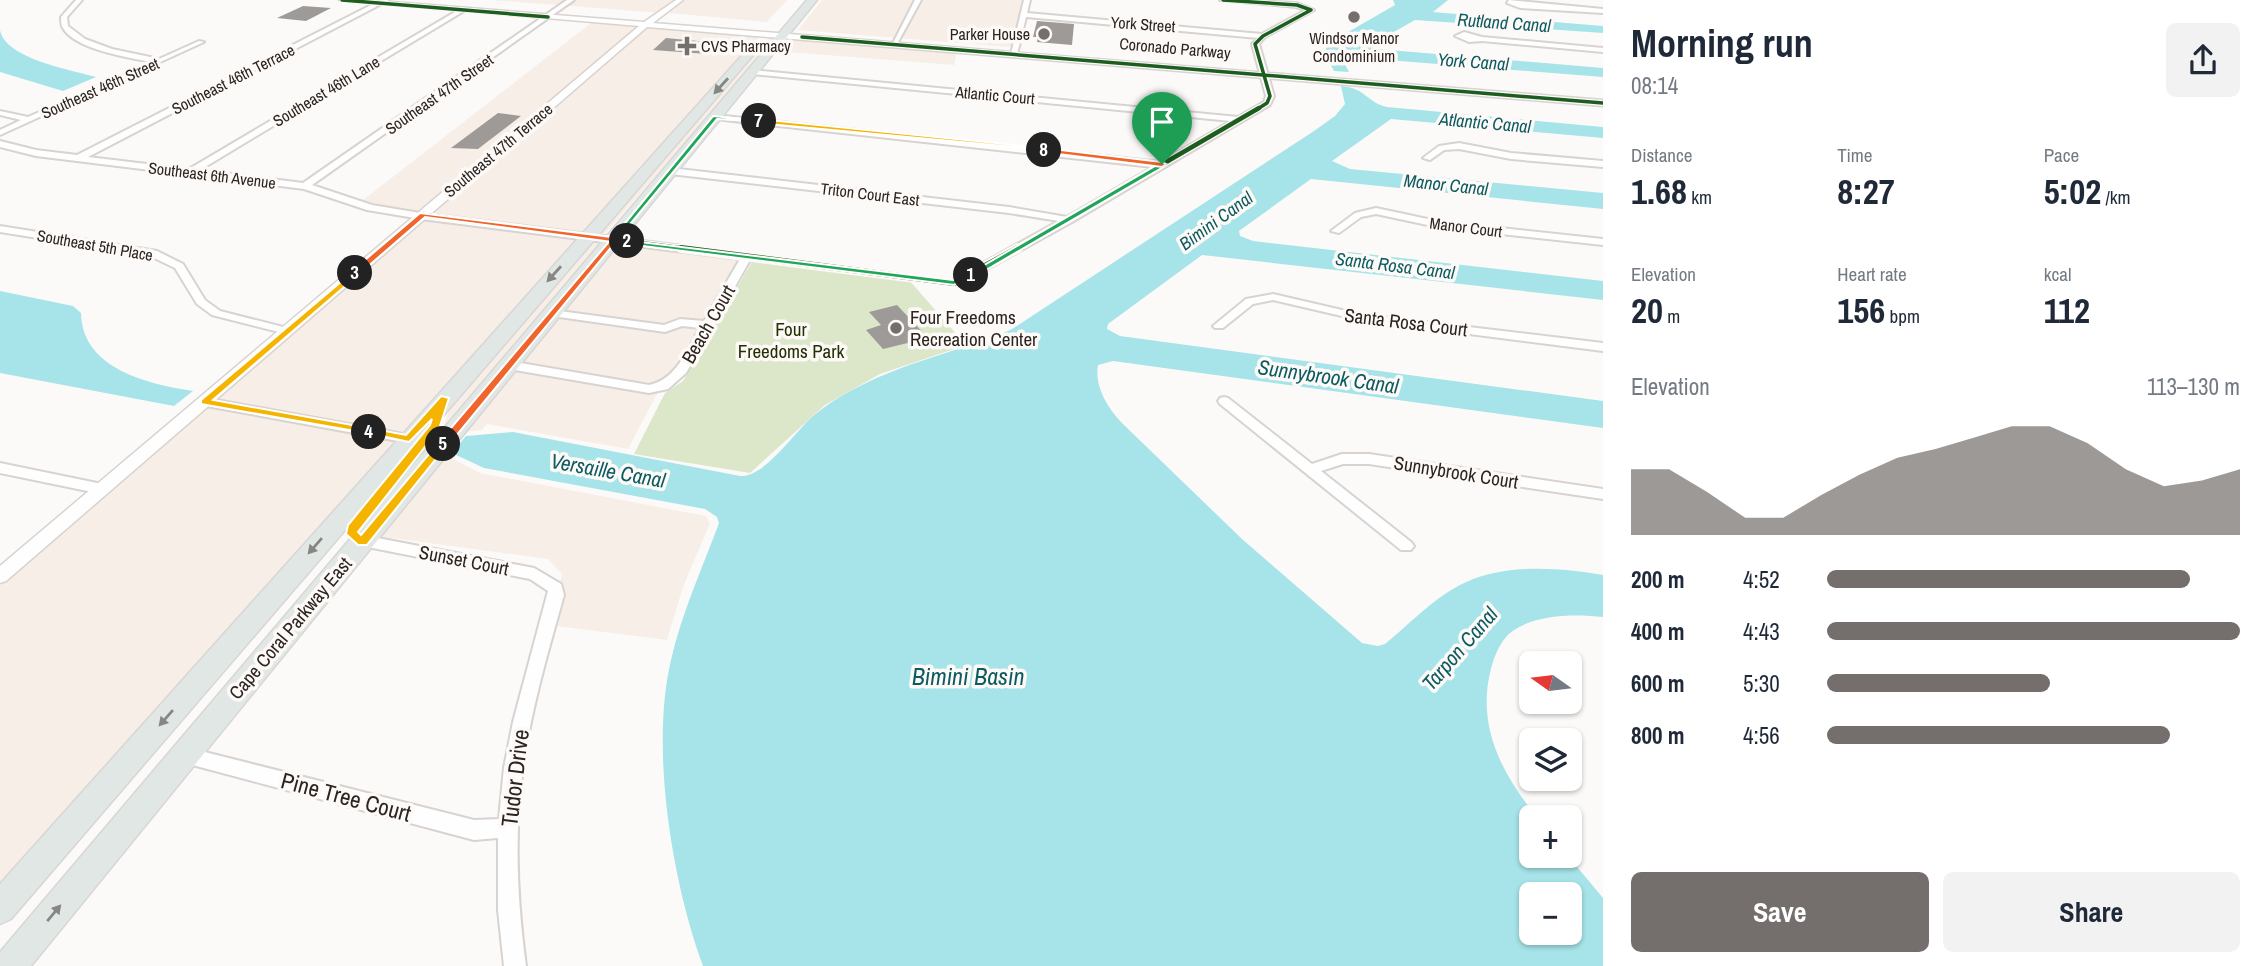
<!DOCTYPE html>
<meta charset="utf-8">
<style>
:root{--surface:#fff;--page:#f2f2f3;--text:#1f2937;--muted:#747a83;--accent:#746f6c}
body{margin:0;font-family:"Archivo Narrow",sans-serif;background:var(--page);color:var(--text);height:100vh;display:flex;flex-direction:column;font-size:26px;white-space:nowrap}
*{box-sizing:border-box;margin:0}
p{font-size:23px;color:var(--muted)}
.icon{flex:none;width:38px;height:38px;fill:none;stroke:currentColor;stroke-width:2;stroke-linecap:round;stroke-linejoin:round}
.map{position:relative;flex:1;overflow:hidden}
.panel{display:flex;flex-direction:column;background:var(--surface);width:665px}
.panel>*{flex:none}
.needle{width:46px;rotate:284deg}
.controls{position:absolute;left:1519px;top:651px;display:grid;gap:14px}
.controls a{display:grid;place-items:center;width:63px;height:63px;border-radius:10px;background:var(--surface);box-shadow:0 2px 5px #0004;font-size:35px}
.pin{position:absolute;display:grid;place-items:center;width:60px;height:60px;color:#fff;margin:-72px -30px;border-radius:50% 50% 50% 0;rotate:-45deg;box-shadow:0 0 7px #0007}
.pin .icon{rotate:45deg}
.km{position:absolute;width:35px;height:35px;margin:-18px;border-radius:50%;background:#222;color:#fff;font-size:19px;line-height:35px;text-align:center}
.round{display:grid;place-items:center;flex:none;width:74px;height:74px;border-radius:10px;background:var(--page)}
.headline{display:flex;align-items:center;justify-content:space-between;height:119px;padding:0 28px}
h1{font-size:38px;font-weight:800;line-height:52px}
.stats{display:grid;grid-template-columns:repeat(3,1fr);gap:10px;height:119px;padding:7px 28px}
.stats div{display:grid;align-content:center}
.stats b{font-size:35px;font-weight:800}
.stats small{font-size:19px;font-weight:400}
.stats p{font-size:19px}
.chart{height:196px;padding:14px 28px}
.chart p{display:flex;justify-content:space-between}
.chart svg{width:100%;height:126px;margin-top:7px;fill:var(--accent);opacity:.7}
.action{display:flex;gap:14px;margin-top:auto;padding:14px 28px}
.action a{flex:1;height:80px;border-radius:10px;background:var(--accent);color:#fff;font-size:28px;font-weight:800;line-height:80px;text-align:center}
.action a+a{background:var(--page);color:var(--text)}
ul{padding:0 28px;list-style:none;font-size:23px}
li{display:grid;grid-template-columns:112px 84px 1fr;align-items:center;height:52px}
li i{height:18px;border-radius:9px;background:var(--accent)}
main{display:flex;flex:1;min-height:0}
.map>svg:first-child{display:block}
</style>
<main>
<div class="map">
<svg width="1603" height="966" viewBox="0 0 1603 966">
<rect width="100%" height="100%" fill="#fcfaf8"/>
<g fill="#f7eee7">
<path d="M491,0h184l-14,13z"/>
<path d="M684,0h103l-20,22 -98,-9z"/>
<path d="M822,0h209l-10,48 -223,-18z"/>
<path d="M591,23l47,4 -222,188 -53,-15z"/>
<path d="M660,27l101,8 -324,360 -437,496v-306l644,-556z"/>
<path d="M770,36l7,1 -172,197 5,1 -244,285 77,-92 10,-29z"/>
<path d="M786,37l171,14 -3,14 -180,-14z"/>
<path d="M622,237l126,16 -69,123 -21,16 -30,57 -141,-25 -5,6 -19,2z"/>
<path d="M444,454l36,19 226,43 4,7 -27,64 -16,53 -119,-15 14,-51 -14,-15 -171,-23z"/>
</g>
<path fill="#dce6c9" d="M753,260l156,20 57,65 -86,29 -55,31 -75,68 -116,-19 31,-61 18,-12z"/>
<g fill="#a6e4e9" fill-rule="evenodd">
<path d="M1393,0h55l-15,12 170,14v7l-188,-13 -44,25 6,4 226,19v9l-254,-20 -7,2 7,13 -15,-1 -10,-19 5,-9 66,-38z"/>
<path d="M0,30c5,29 72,40 96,47l-33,14 -63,-19z"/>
<path d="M1341,86c25,2 25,16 46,21l216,20v11l-212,-19 -59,42 18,8 253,24v16l-292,-30 -72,52 1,5 13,5 350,40v19l-401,-45 -94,69 -1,5 13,7 483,65v27l-490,-67 -15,4c-4,22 11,45 26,60l118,114 120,104 16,3 7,-2c23,-19 47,-44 73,-58 42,-23 99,-19 145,-11v42c-27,-3 -65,-3 -89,13 -12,8 -18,22 -22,35 -17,59 9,108 45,152h-6v39h37l35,42v68h-900c-31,-84 -53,-218 -32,-306 11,-48 31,-91 48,-137l-2,-6 -12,-8 -221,-41 -32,-15 14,-17 47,-4 227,44c25,1 53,-42 72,-59 52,-44 123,-59 185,-81l15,-7 302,-198 21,-15 10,-12zM1570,894v39h-39v-39z"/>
<path d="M0,291l73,15 8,7c1,56 67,71 112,78l-19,15 -174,-33z"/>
</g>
<g fill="#9e9a97">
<path d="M303,6l28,2 -25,13 -29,-3z"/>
<path d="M1037,21l37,3 -2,21 -35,-3 1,-5h-5z"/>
<path d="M666,38l53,5 -11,11 -55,-4z"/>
<path d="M498,113l23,3 -43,33 -27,-1z"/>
<path d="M897,305l31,33 -45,11 -17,-19 15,-5 -12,-13z"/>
</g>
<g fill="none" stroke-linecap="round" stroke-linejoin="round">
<defs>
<g id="minor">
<path d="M76,0h6l-15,17 1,9 17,13 27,10 38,8 9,2 40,-18 5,1 -204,93v-5l21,-10 -21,-5v-4l28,6 124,-55c-22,-4 -78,-13 -89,-34 -2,-2 -2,-9 -2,-11z"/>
<path d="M381,0h8l-301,157 101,12 271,-160h4v2l-264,159 103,13 264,-183h7l-262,185 60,20 48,8 532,67 107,-59 -50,-8 -339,-39 -4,-3 4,-3 339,39 58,10 86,-50 -438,-48 -4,-2 4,-2 446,47 70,-41 -479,-47 -4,-2 4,-2 486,47 26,-15 2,-6 -14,-52 6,-6 -232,-21 -9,37 -3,2 -3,-2 13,-54h6l-3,13 235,21 44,-24 -10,-3 -76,-7 77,3 17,7 -49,27 -6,7 15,52 -4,9 -198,117 -114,63 -208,-25 -64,113 -18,16 -19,4 -140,-24 -6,-4 6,-4 140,24c27,-5 38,-35 51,-57l-18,-2 -17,6 -113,-16 -6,-3 6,-3 112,15 16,-6 24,2 36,-62 -319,-40 -54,-9 -63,-21 -268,-33 -36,-9v-6l36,9 41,5z"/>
<path d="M915,0h6l-24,44 -5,1z"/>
<path d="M1509,0l94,9v4l-83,-5 -13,-5z"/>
<path d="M1464,32l18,5 121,11v4l-121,-11 -13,1 -14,-6z"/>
<path d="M1459,143l52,10 92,8v6l-92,-8 -52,-10 -15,1 -14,10 -7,-2 16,-12z"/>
<path d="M1376,208l61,13 166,18v6l-166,-18 -61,-13 -15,3 -22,16 -8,-2 24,-18z"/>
<path d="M0,226l157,25 26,13 22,36 15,11 71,18 2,2 -6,3 -75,-19 -15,-11 -22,-36 -25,-12 -150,-24z"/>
<path d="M1273,294l86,20 244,29v8l-244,-31 -86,-20 -20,4 -30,24h-8l-2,-2 33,-27z"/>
<path d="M1224,397l4,1 84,66 30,-10h27l234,35v10l-234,-35h-26l-22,7 90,71 3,4 -3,4h-10l-181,-146 -2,-3 2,-3z"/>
<path d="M205,398l204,37 7,4 -7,4 -208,-38 -2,-3z"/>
<path d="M0,463l102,21 7,5 -7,5 -102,-21z"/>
<path d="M362,535l172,33 27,16 3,11c-16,57 -33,114 -41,173 -9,66 -6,132 3,198h-22l-6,-56v-72l-24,2 -289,-77 -7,-2 -2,-6 2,-6 7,-2 289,73 25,-1 5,-51 9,-46 35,-131 -18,-12 -173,-34 -2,-4 2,-4z"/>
</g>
<path id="tertiary" d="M339,0h28l277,22 32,-22h7l-30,23 950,77v6l-956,-79 -641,554 -6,2v-17l639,-540z"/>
<g id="primary">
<path d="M807,0h10l-786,966h-31v-14z"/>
<path d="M745,52l9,2 -743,865 -11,5v-40z"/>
</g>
</defs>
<use href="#minor" stroke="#d7d3d0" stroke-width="4"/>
<use href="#tertiary" stroke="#d7d3d0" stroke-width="3"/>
<use href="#primary" stroke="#d8d6d4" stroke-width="3"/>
<use href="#minor" fill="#fffefe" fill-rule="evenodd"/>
<use href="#tertiary" fill="#fffefe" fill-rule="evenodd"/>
<use href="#primary" fill="#e0e7e5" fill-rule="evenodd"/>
<defs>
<g id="cycleway-far2">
<path d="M342,0l206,17"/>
<path d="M1223,0l74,5 14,5 -48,26 -8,8 15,52 -3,7 -11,7"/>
<path d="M802,37l801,66"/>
</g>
<g id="cycleway-far1">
<path d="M423,215l272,35"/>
<path d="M1015,250l244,-142"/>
</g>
<path id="cycleway" d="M681,248l273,35 64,-35"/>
</defs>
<use href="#cycleway-far2" stroke="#fdf9f7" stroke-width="5"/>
<use href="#cycleway-far1" stroke="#fdf9f7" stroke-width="7"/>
<use href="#cycleway" stroke="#fdf9f7" stroke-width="10"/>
<use href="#cycleway-far2" stroke="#1b5e20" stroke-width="3.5"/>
<use href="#cycleway-far1" stroke="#1b5e20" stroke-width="4.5"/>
<use href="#cycleway" stroke="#1b5e20" stroke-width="6"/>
</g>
<defs><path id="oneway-solid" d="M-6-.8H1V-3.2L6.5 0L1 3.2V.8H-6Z" transform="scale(1.75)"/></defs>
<g fill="#868682">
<use href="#oneway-solid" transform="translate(721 86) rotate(132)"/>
<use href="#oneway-solid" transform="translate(554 274) rotate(132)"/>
<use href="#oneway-solid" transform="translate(315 546) rotate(131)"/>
<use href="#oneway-solid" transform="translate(166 718) rotate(131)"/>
<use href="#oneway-solid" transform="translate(54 913) rotate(-50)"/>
</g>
<path fill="#22a559" stroke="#fff" stroke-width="2" d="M1162,162l3,4 -191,111 -7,-2z"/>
<path fill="#22a559" stroke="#fff" stroke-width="2" d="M624,240l329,40 18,-7 4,2 -21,10 -327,-41z"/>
<path fill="#f0652b" stroke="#fff" stroke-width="2" d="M420,213l207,26 4,2 -4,3 -202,-27 -67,58h-6v-4z"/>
<path fill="#f5b400" stroke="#fff" stroke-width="2" d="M355,270l3,5 -145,125 156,28 3,1v5l-171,-30v-4z"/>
<path fill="#f5b400" stroke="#fff" stroke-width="2" d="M441,396l8,2 -10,31 -81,103 3,3 78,-93 9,2 -81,101h-9l-12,-11 2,-9 82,-100 2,-6 -23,23 -46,-10 6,-4 37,7z"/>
<path fill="#f0652b" stroke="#fff" stroke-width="2" d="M624,224l3,4 -180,219h-8v-5z"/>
<path fill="#22a559" stroke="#fff" stroke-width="2" d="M713,116l49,5 -45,-2 -90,109h-6z"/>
<path fill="#f5b400" stroke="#fff" stroke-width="2" d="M759,119l285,29 4,2 -292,-27z"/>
<path fill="#f0652b" stroke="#fff" stroke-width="2" d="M1044,148l118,14 4,2 -4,3 -120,-15z"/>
<g fill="#746f6c" stroke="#fdf9f7" stroke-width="2.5">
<circle cx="1354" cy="17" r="7"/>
<circle cx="1044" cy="34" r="7"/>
<path d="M683.5 35.5h7v7h7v7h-7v7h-7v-7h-7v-7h7z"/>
<circle cx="896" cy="328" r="7"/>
</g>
<g text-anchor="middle" stroke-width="7" stroke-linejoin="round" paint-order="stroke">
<g font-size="16" fill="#2b2420" stroke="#fdf9f7">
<text transform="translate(1143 24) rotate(4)" y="6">York Street</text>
<text transform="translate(1175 48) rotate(5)" y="6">Coronado Parkway</text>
<text transform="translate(233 79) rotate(-27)" y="6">Southeast 46th Terrace</text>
<text transform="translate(100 88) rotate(-24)" y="6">Southeast 46th Street</text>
<text transform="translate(326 91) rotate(-31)" y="6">Southeast 46th Lane</text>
<text transform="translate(439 94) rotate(-35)" y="6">Southeast 47th Street</text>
<text transform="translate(995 95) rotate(5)" y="6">Atlantic Court</text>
<text transform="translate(498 150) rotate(-40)" y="6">Southeast 47th Terrace</text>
<text transform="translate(212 175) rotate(7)" y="6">Southeast 6th Avenue</text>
<text transform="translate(870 194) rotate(7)" y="6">Triton Court East</text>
<text transform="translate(1466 227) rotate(7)" y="6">Manor Court</text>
<text transform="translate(95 245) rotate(10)" y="6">Southeast 5th Place</text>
</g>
<g font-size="16" fill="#2b2420" stroke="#fdf9f7" text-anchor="end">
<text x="1030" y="40">Parker House</text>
<text x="1354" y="44" text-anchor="middle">Windsor Manor<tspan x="1354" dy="18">Condominium</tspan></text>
<text x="701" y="52" text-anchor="start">CVS Pharmacy</text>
</g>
<g font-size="18" font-style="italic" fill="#0c5b61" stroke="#fdf9f7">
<text transform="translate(1504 23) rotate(4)" y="6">Rutland Canal</text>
<text transform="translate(1473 62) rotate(4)" y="6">York Canal</text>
<text transform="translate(1485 123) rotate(5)" y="6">Atlantic Canal</text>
<text transform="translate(1446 185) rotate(6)" y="6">Manor Canal</text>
<text transform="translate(1216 221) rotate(-36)" y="6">Bimini Canal</text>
<text transform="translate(1395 266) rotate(7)" y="6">Santa Rosa Canal</text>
</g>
<g font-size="19" fill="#2b2420" stroke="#fdf9f7" text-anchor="start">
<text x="910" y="324">Four Freedoms<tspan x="910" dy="22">Recreation Center</tspan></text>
</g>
<g font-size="19" fill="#2b2420" stroke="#fdf9f7">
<text transform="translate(1406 322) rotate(7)" y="7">Santa Rosa Court</text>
<text transform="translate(708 324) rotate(-60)" y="7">Beach Court</text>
<text transform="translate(1456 472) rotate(9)" y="7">Sunnybrook Court</text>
<text transform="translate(464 560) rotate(11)" y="7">Sunset Court</text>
<text transform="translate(290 628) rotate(-50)" y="7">Cape Coral Parkway East</text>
</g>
<g font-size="19" fill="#212f01" stroke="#fdf9f7">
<text x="791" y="336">Four<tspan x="791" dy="22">Freedoms Park</tspan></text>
</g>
<g font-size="21" font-style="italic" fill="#0c5b61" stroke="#fdf9f7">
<text transform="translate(1328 377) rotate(8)" y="7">Sunnybrook Canal</text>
<text transform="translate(608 471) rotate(10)" y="7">Versaille Canal</text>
<text transform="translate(1460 649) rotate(-49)" y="7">Tarpon Canal</text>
</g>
<g font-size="23" fill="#2b2420" stroke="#fdf9f7">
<text transform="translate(515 778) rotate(-83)" y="8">Tudor Drive</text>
<text transform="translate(346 797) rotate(15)" y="8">Pine Tree Court</text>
</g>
<g font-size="24" font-style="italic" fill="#0c5b61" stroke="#fdf9f7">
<text x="968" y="685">Bimini Basin</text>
</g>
</g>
</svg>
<div class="controls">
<a><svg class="needle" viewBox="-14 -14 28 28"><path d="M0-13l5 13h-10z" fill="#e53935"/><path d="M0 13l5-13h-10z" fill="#747a83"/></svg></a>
<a><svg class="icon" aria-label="layers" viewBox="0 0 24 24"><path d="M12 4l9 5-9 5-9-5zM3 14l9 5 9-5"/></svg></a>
<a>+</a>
<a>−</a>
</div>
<div class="pin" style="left:1162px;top:164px;background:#1e9e55"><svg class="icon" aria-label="arrive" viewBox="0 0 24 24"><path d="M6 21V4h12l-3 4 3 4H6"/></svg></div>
<b class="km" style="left:971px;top:275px">1</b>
<b class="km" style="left:627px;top:241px">2</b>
<b class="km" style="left:355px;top:273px">3</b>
<b class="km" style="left:369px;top:432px">4</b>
<b class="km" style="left:443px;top:444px">5</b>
<b class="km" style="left:759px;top:121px">7</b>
<b class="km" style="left:1044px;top:150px">8</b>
</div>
<section class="panel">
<div class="headline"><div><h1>Morning run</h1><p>08:14</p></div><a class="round"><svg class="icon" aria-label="share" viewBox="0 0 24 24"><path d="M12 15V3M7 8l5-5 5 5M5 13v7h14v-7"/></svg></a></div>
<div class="stats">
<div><p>Distance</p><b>1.68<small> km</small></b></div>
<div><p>Time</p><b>8:27</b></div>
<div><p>Pace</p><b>5:02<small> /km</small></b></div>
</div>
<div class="stats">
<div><p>Elevation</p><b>20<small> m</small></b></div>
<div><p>Heart rate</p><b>156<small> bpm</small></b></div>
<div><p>kcal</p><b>112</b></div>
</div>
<div class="chart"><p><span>Elevation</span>113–130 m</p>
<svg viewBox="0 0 160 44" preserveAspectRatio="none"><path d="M0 44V21L10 21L20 29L30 38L40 38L50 30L60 23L70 17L80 14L90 10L100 6L110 6L120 12L130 21L140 27L150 25L160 21V44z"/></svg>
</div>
<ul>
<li><b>200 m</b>4:52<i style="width:88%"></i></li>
<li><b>400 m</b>4:43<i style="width:100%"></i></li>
<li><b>600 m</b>5:30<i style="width:54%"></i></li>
<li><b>800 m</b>4:56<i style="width:83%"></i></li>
</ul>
<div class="action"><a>Save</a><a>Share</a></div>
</section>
</main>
